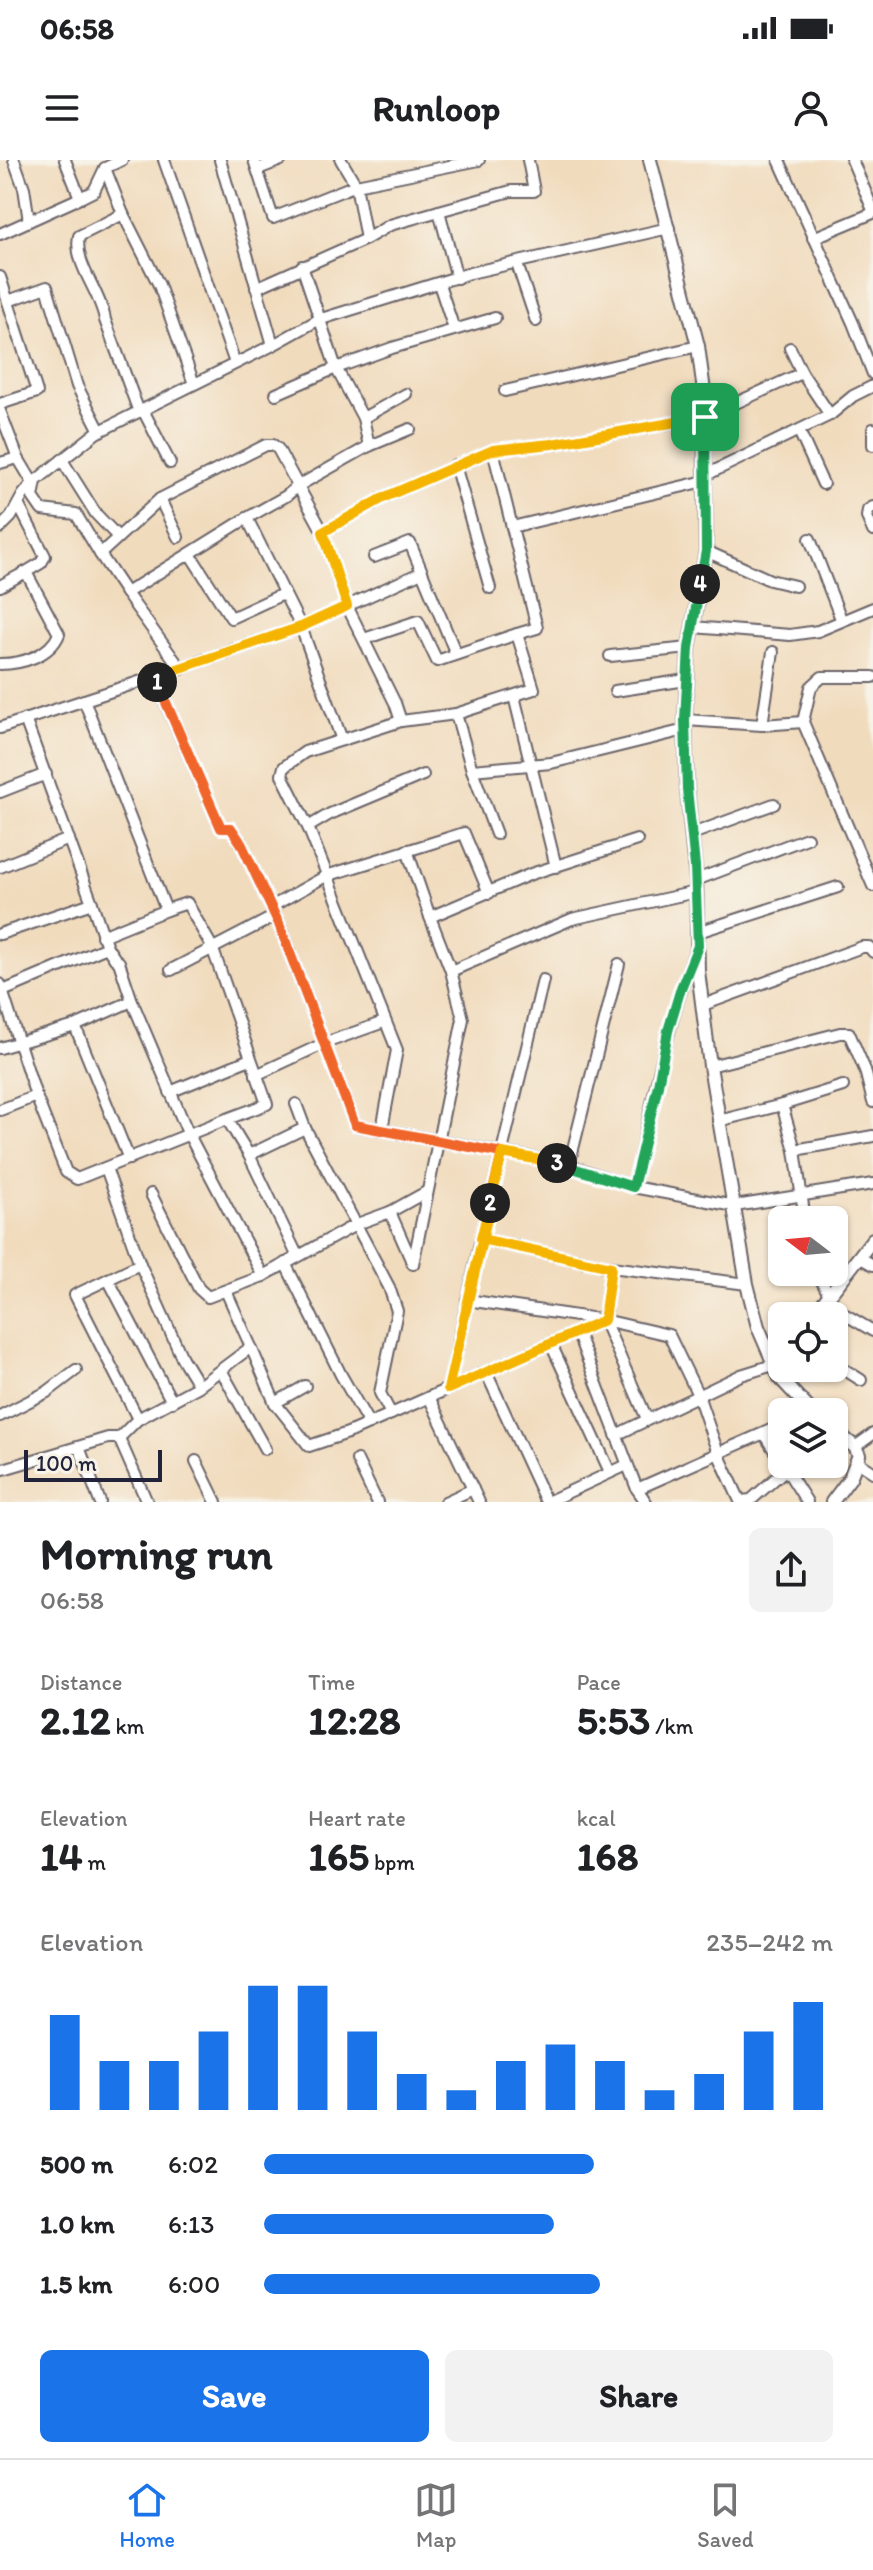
<!DOCTYPE html>
<meta charset="utf-8">
<style>
:root{--surface:#fff;--page:#f2f2f2;--text:#202124;--muted:#757577;--line:#e0e0e0;--accent:#1a73e8}
body{margin:0;font-family:Itim,sans-serif;background:var(--page);color:var(--text);height:100vh;display:flex;flex-direction:column;font-size:30px;white-space:nowrap}
*{box-sizing:border-box;margin:0}
p{font-size:26px;color:var(--muted)}
.icon{flex:none;width:44px;height:44px;fill:none;stroke:currentColor;stroke-width:2;stroke-linecap:round;stroke-linejoin:round}
.map{position:relative;height:1342px;overflow:hidden}
.details{display:flex;flex-direction:column;background:var(--surface);flex:1}
.details>*{flex:none}
.needle{width:52px;rotate:286deg}
.controls{position:absolute;left:768px;top:1046px;display:grid;gap:16px}
.controls a{display:grid;place-items:center;width:80px;height:80px;border-radius:12px;background:var(--surface);box-shadow:0 2px 6px #0004;font-size:40px}
.scale{position:absolute;left:24px;bottom:20px;width:138px;box-sizing:border-box;padding-left:8px;border:4px solid #22223b;border-top:0;font-size:22px;line-height:28px;white-space:nowrap;color:#22223b;-webkit-text-stroke:6px #f7f3e8;paint-order:stroke}
.pin{position:absolute;display:grid;place-items:center;width:68px;height:68px;color:#fff;margin:-34px;border-radius:16px;box-shadow:0 4px 12px #0006}
.km{position:absolute;width:40px;height:40px;margin:-20px;border-radius:50%;background:#222;color:#fff;font-size:22px;line-height:40px;text-align:center}
.round{display:grid;place-items:center;flex:none;width:84px;height:84px;border-radius:12px;background:var(--page)}
.head{display:flex;align-items:center;justify-content:space-between;height:136px;padding:0 40px}
h1{font-size:44px;font-weight:700;line-height:60px}
.stats{display:grid;grid-template-columns:repeat(3,1fr);gap:12px;height:136px;padding:8px 40px}
.stats div{display:grid;align-content:center}
.stats b{font-size:40px;font-weight:700}
.stats small{font-size:22px;font-weight:400}
.stats p{font-size:22px}
.chart{height:224px;padding:16px 40px}
.chart p{display:flex;justify-content:space-between}
.chart svg{width:100%;height:144px;margin-top:8px;stroke:var(--accent);stroke-width:6}
.action{display:flex;gap:16px;margin-top:auto;padding:16px 40px}
.action a{flex:1;height:92px;border-radius:12px;background:var(--accent);color:#fff;font-size:32px;font-weight:700;line-height:92px;text-align:center}
.action a+a{background:var(--page);color:var(--text)}
ul{padding:0 40px;list-style:none;font-size:26px}
li{display:grid;grid-template-columns:128px 96px 1fr;align-items:center;height:60px}
li i{height:20px;border-radius:10px;background:var(--accent)}
.status{display:flex;justify-content:space-between;align-items:center;height:56px;padding:0 40px;background:var(--surface);direction:ltr}
.status svg{height:22px;fill:currentColor}
header{display:flex;justify-content:space-between;align-items:center;height:104px;padding:0 40px;background:var(--surface);font-size:36px;font-weight:700}
.dock{display:flex;justify-content:space-around;align-items:center;height:112px;border-top:2px solid var(--line);background:var(--surface);font-size:22px;color:var(--muted)}
.dock a{display:grid;justify-items:center;gap:4px}
.dock .active{color:var(--accent)}
.map>svg:first-child{display:block}
</style>
<div class="status"><b>06:58</b><svg viewBox="0 0 49 12"><path d="M0 12V9h3v3zM5 12V6h3v6zM10 12V3h3v9zM15 12V0h3v12zM26 1h20v11H26zM47 4h2v5h-2z"/></svg></div>
<header><svg class="icon" aria-label="menu" viewBox="0 0 24 24"><path d="M4 6h16M4 12h16M4 18h16"/></svg>Runloop<svg class="icon" aria-label="person" viewBox="0 0 24 24"><circle cx="12" cy="8" r="4"/><path d="M4 21q1-7 8-7t8 7"/></svg></header>
<div class="map">
<svg width="873" height="1342" viewBox="0 0 873 1342">
<rect width="100%" height="100%" fill="#f7f3e8"/>
<filter id="ink" filterUnits="userSpaceOnUse"><feTurbulence type="fractalNoise" baseFrequency=".0125" numOctaves="2"/><feDisplacementMap in="SourceGraphic" scale="16" xChannelSelector="R" yChannelSelector="G"/><feConvolveMatrix kernelMatrix="1 2 1 2 8 2 1 2 1" color-interpolation-filters="sRGB"/></filter>
<filter id="wash" filterUnits="userSpaceOnUse"><feTurbulence type="fractalNoise" baseFrequency=".006" numOctaves="4" result="noise"/><feDisplacementMap in="SourceGraphic" scale="32" xChannelSelector="R" yChannelSelector="G"/><feGaussianBlur stdDeviation="1.8" result="paint"/><feColorMatrix in="noise" values="0 0 0 0 0 0 0 0 0 0 0 0 0 0 0 0 0 1.4 0 .05"/><feComposite in="paint" operator="in"/></filter>
<g filter="url(#wash)">
<rect width="100%" height="100%" fill="#f1dbbd"/>
</g>
<g filter="url(#ink)">
<g fill="none" stroke-linecap="round" stroke-linejoin="round">
<defs>
<g id="minor">
<path d="M14,0l10,28 5,33"/>
<path d="M164,0l71,203"/>
<path d="M220,0l53,185"/>
<path d="M254,0l19,58 83,-33 123,-25"/>
<path d="M341,0l15,25 10,54"/>
<path d="M779,0l74,163 20,51"/>
<path d="M852,0l21,50"/>
<path d="M105,8l18,46 36,71 35,99"/>
<path d="M258,9l23,-9"/>
<path d="M80,38l14,-7 11,-23 17,-8"/>
<path d="M439,51l72,-20h23l-6,-31"/>
<path d="M123,54l-44,22c-6,28 22,56 26,84l34,92"/>
<path d="M0,74l80,-36 -15,-38"/>
<path d="M813,78l60,-25"/>
<path d="M517,104l19,57"/>
<path d="M302,106l34,102 56,-20 103,-30"/>
<path d="M0,117l37,115 -37,12"/>
<path d="M439,124l15,45"/>
<path d="M256,128l110,-49 24,-14 49,-14 18,67"/>
<path d="M8,141l39,-14 30,99 23,45"/>
<path d="M802,213l28,42"/>
<path d="M505,231l193,-45"/>
<path d="M276,234l60,-26 27,50 6,28"/>
<path d="M143,250l27,53"/>
<path d="M0,251l18,47 15,25"/>
<path d="M363,258l43,-24"/>
<path d="M873,269v16"/>
<path d="M799,271l24,53"/>
<path d="M493,290l59,-6 153,-27 97,-44 -12,-25"/>
<path d="M62,300l34,54 22,23"/>
<path d="M0,303l18,-5"/>
<path d="M455,305l35,123"/>
<path d="M706,315l124,-60 23,-19 20,-10"/>
<path d="M36,321l-3,16 9,13 34,4 24,40"/>
<path d="M160,339l18,38"/>
<path d="M19,346l26,50 -4,7 -15,9"/>
<path d="M873,347l-5,3 -1,7 6,14"/>
<path d="M247,358l-121,75 -26,-39 60,-55 106,-54h7l5,4 20,37 71,-40 41,-17"/>
<path d="M0,368l11,-11 12,-22 10,-12 63,-50 177,-88 45,-25 152,-47 199,-45"/>
<path d="M323,372l62,-35 108,-47 19,77"/>
<path d="M810,379l31,80"/>
<path d="M706,391l64,29 25,6"/>
<path d="M190,394l41,64 52,-24"/>
<path d="M374,397l36,-14 46,111"/>
<path d="M422,412l-121,55 -147,50 67,151h10l10,15 38,81 76,201 214,40 64,22 102,19 138,-22"/>
<path d="M0,426l26,-14 33,62c-9,22 -38,30 -59,30"/>
<path d="M126,433l55,76"/>
<path d="M693,467l97,8 28,-4 55,-23"/>
<path d="M364,479l54,-18 19,40 80,-27"/>
<path d="M610,496l79,-8"/>
<path d="M873,517h-51l-11,10 -8,35 70,164"/>
<path d="M615,531l71,-11"/>
<path d="M514,536l42,171"/>
<path d="M84,540l82,210 21,-7 25,44 55,157 -40,15"/>
<path d="M456,554l16,56 79,-7 134,-33"/>
<path d="M685,560l77,5 41,-3"/>
<path d="M762,565l11,-73"/>
<path d="M0,568l154,-51"/>
<path d="M342,580l-41,-113 -54,-109 39,-22 12,-10 25,46 24,74 48,97 6,18"/>
<path d="M472,610l24,64"/>
<path d="M0,632l46,-18"/>
<path d="M308,667l22,-13 93,-39"/>
<path d="M692,674l82,-30"/>
<path d="M407,690l23,67 21,54 12,48 -50,245"/>
<path d="M0,707l69,-28"/>
<path d="M696,720l111,-42"/>
<path d="M271,747l55,-31 138,-43 25,60"/>
<path d="M430,757l101,-43 106,-34"/>
<path d="M698,772l140,-45"/>
<path d="M0,774l92,-31 -67,-184"/>
<path d="M102,776l64,-26"/>
<path d="M107,787l8,12 4,3 13,39"/>
<path d="M171,810l104,-54"/>
<path d="M451,811l121,-52 124,-27"/>
<path d="M0,824l36,112"/>
<path d="M3,831l104,-44 -15,-44"/>
<path d="M703,845l159,-58h7l4,5"/>
<path d="M75,866l54,133"/>
<path d="M0,888l75,-22 57,-25 56,132 75,143"/>
<path d="M710,906l130,-33h9l16,37 8,32"/>
<path d="M256,915l69,-32 59,-21"/>
<path d="M170,932l80,-33"/>
<path d="M296,944l9,24 -56,27 48,100"/>
<path d="M782,945l13,45"/>
<path d="M0,950l36,-14 30,76 11,7 150,-60 22,36"/>
<path d="M718,961l64,-16 61,-19"/>
<path d="M305,968l84,159 8,24 -17,82 11,21"/>
<path d="M382,969l15,-79 -89,-223 -26,-52 2,-8 21,-15 96,-31 55,-7 78,-25 -17,-55 20,-6 -25,-101 193,-46"/>
<path d="M569,1005l50,-201"/>
<path d="M106,1008l34,96"/>
<path d="M633,1027c20,-80 32,-162 63,-238"/>
<path d="M151,1034l48,95 9,8 55,-21 94,-52 33,-12 36,-20"/>
<path d="M390,1052l22,50"/>
<path d="M805,1060l-10,-70 78,-14"/>
<path d="M481,1079l130,28"/>
<path d="M859,1097l14,8"/>
<path d="M285,1103l56,112 28,49"/>
<path d="M817,1112l12,23"/>
<path d="M108,1119l64,123"/>
<path d="M226,1131l25,56"/>
<path d="M467,1140l137,20 65,15 29,60 20,58 22,48 11,-1 34,-30"/>
<path d="M824,1142l49,29"/>
<path d="M604,1160l43,99"/>
<path d="M577,1172l60,157 9,13"/>
<path d="M551,1184l59,128"/>
<path d="M834,1203l27,17"/>
<path d="M221,1210l44,79"/>
<path d="M486,1212l60,130"/>
<path d="M199,1226l-17,-28 -42,-94 -65,31 63,124 61,-33 52,-39 24,56 34,43 39,-13 256,-113 7,-53 136,17"/>
<path d="M448,1229l33,-150 62,-259"/>
<path d="M429,1237l50,105"/>
<path d="M275,1243l30,-17"/>
<path d="M0,1256l47,-24 29,-22"/>
<path d="M764,1274l43,68"/>
<path d="M616,1275l125,-60 32,-10"/>
<path d="M119,1278l28,64"/>
<path d="M79,1287l21,55"/>
<path d="M855,1287l18,-13"/>
<path d="M357,1300l20,42"/>
<path d="M196,1301l20,41"/>
<path d="M858,1302l15,10"/>
<path d="M0,1310l108,-32h11l19,-19"/>
<path d="M637,1329l145,-64"/>
<path d="M445,1342l28,-13"/>
<path d="M547,1342l80,-37"/>
</g>
<g id="tertiary">
<path d="M650,0l48,186 6,45 2,160 -17,97 -4,72 2,69 9,91 2,91 12,95 37,218 11,43 22,51 32,34"/>
<path d="M818,1156l6,-14 49,-63"/>
<path d="M832,1342l18,-24 9,-23 -4,-8 -21,-17"/>
</g>
</defs>
<use href="#minor" stroke="#6a6368" stroke-width="14"/>
<use href="#tertiary" stroke="#6a6368" stroke-width="16"/>
<use href="#minor" stroke="#fff" stroke-width="10"/>
<use href="#tertiary" stroke="#fff" stroke-width="12"/>
</g>
</g>
<g fill="none" stroke-linecap="round" stroke-linejoin="round" filter="url(#ink)">
<defs>
<path id="split-1" d="M157,522l-3,-5 147,-50 46,-21 -24,-74 62,-35 108,-47 59,-6 153,-27"/>
<path id="split-2" d="M157,522l64,146h10l10,15 38,81 76,201 147,28 -12,50"/>
<path id="split-3" d="M490,1043l-9,36 130,28 -7,53 -156,69 54,-236 55,10"/>
<path id="split-4" d="M557,1003l76,24 25,-102 10,-54 13,-43 17,-42 -3,-80 -8,-77 -2,-69 4,-72 11,-64"/>
<path id="split-5" d="M700,424l6,-33 -1,-134"/>
</defs>
<use href="#split-1" stroke="#fff" stroke-width="16"/>
<use href="#split-2" stroke="#fff" stroke-width="16"/>
<use href="#split-3" stroke="#fff" stroke-width="16"/>
<use href="#split-4" stroke="#fff" stroke-width="16"/>
<use href="#split-5" stroke="#fff" stroke-width="16"/>
<use href="#split-1" stroke="#f5b400" stroke-width="10"/>
<use href="#split-2" stroke="#f0652b" stroke-width="10"/>
<use href="#split-3" stroke="#f5b400" stroke-width="10"/>
<use href="#split-4" stroke="#22a559" stroke-width="10"/>
<use href="#split-5" stroke="#22a559" stroke-width="10"/>
</g>
</svg>
<div class="controls">
<a><svg class="needle" viewBox="-14 -14 28 28"><path d="M0-13l5 13h-10z" fill="#e53935"/><path d="M0 13l5-13h-10z" fill="#757577"/></svg></a>
<a><svg class="icon" aria-label="locate" viewBox="0 0 24 24"><circle cx="12" cy="12" r="6"/><path d="M12 2v4M12 18v4M2 12h4M18 12h4"/></svg></a>
<a><svg class="icon" aria-label="layers" viewBox="0 0 24 24"><path d="M12 4l9 5-9 5-9-5zM3 14l9 5 9-5"/></svg></a>
</div>
<div class="scale">100 m</div>
<div class="pin" style="left:705px;top:257px;background:#1e9e55"><svg class="icon" aria-label="arrive" viewBox="0 0 24 24"><path d="M6 21V4h12l-3 4 3 4H6"/></svg></div>
<b class="km" style="left:157px;top:522px">1</b>
<b class="km" style="left:490px;top:1043px">2</b>
<b class="km" style="left:557px;top:1003px">3</b>
<b class="km" style="left:700px;top:424px">4</b>
</div>
<section class="details">
<div class="head"><div><h1>Morning run</h1><p>06:58</p></div><a class="round"><svg class="icon" aria-label="share" viewBox="0 0 24 24"><path d="M12 15V3M7 8l5-5 5 5M5 13v7h14v-7"/></svg></a></div>
<div class="stats">
<div><p>Distance</p><b>2.12<small> km</small></b></div>
<div><p>Time</p><b>12:28</b></div>
<div><p>Pace</p><b>5:53<small> /km</small></b></div>
</div>
<div class="stats">
<div><p>Elevation</p><b>14<small> m</small></b></div>
<div><p>Heart rate</p><b>165<small> bpm</small></b></div>
<div><p>kcal</p><b>168</b></div>
</div>
<div class="chart"><p><span>Elevation</span>235–242 m</p>
<svg viewBox="0 0 160 44" preserveAspectRatio="none"><path d="M5 44V15M15 44V29M25 44V29M35 44V20M45 44V6M55 44V6M65 44V20M75 44V33M85 44V38M95 44V29M105 44V24M115 44V29M125 44V38M135 44V33M145 44V20M155 44V11"/></svg>
</div>
<ul>
<li><b>500 m</b>6:02<i style="width:58%"></i></li>
<li><b>1.0 km</b>6:13<i style="width:51%"></i></li>
<li><b>1.5 km</b>6:00<i style="width:59%"></i></li>
</ul>
<div class="action"><a>Save</a><a>Share</a></div>
</section>
<nav class="dock">
<a class="active"><svg class="icon" aria-label="home" viewBox="0 0 24 24"><path d="M3 11l9-7 9 7M6 9v11h12V9"/></svg>Home</a>
<a><svg class="icon" aria-label="map" viewBox="0 0 24 24"><path d="M3 6l6-2 6 2 6-2v14l-6 2-6-2-6 2zM9 4v14M15 6v14"/></svg>Map</a>
<a><svg class="icon" aria-label="saved" viewBox="0 0 24 24"><path d="M7 4h10v16l-5-4-5 4z"/></svg>Saved</a>
</nav>
